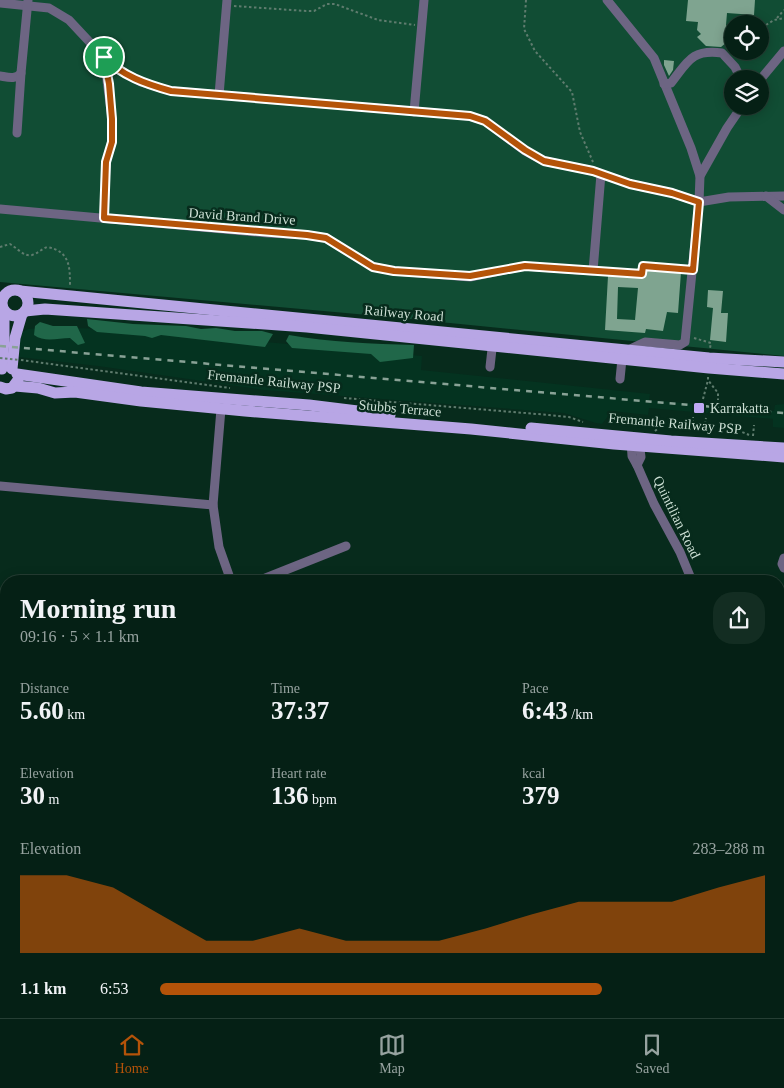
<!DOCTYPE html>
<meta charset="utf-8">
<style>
:root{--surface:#052015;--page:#132d22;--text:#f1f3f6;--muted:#97a3a0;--line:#263e34;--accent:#b45309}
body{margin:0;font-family:"Times New Roman",serif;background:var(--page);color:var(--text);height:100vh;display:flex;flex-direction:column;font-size:19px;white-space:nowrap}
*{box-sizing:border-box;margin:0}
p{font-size:16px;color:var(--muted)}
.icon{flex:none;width:28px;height:28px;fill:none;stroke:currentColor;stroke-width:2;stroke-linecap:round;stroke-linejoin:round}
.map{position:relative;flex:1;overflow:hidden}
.panel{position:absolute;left:0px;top:575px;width:785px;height:444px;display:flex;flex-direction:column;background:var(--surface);border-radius:20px 20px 0 0;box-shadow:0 2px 12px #0003,0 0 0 1px var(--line)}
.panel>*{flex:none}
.fabs{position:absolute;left:724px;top:15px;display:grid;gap:10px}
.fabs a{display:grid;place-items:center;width:45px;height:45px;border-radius:50%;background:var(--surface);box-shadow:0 2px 12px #0003,0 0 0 1px var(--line);font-size:25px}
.pin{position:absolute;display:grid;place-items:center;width:42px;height:42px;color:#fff;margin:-21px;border:2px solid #fff;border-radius:50%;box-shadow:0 1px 5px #0007}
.round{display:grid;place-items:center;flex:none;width:52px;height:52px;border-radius:20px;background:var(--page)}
.head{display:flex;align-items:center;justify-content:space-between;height:85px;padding:0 20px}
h1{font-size:28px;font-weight:700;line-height:38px}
.metrics{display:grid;grid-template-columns:repeat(3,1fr);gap:8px;height:85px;padding:5px 20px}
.metrics div{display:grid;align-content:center}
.metrics b{font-size:25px;font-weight:700}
.metrics small{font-size:14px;font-weight:400}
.metrics p{font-size:14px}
.chart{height:140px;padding:10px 20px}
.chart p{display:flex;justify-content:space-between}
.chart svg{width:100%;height:90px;margin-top:5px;fill:var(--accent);opacity:.7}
ul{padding:0 20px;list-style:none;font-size:16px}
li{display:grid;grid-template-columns:80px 60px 1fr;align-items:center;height:38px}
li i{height:12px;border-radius:6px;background:var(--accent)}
.tab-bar{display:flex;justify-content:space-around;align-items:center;height:70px;border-top:1px solid var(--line);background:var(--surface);font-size:14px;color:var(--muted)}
.tab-bar a{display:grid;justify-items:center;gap:2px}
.tab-bar .selected{color:var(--accent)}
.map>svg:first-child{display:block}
</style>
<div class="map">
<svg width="784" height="1018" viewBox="0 0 784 1018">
<rect width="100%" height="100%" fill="#072b1c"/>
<path fill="#043320" d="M49,327l84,3 289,26 -1,14 229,24 -1,6 125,11 1,-6 9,-1v24l-11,-1v-8l-124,-11 -1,7 -36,-4 -10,13 -6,-1 -32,-10 -300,-23 -166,-24 -79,-9 -1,-3 3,-21 7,-4z"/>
<path fill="#114d34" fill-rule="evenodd" d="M0,0h784v356l-394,-39 -390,-35zM732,24h28v27h-28zM732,79h28v27h-28z"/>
<g fill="#206749">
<path d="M87,319l46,5 53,2 15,3 15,-1 19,3h27l11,3 -8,13 -104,-12 -9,3 -7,-2 -48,-4 -9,-6z"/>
<path d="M40,322l13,4h24l8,17 -7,2 -8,-7c-12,0 -25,5 -36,-3l1,-9z"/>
<path d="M289,335c41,7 83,9 125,10l-1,13 -33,4 -9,-8 -79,-6 -6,-7z"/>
<path d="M0,917l6,16v79l32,1 2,5h-40z"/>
</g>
<g fill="#7fa490" fill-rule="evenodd">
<path d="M688,0h67l-1,15 -27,-2 -1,12 6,8 -4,4 -1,5 -6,5 -15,-1 -9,-9 4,-3 -4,-4 1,-8 -12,-1z"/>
<path d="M664,60l10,1 -1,9 -4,6 -5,-11z"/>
<path d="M646,269l35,3 -3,41 -11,-1 -4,19 -17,-2 -1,4 -40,-3 3,-54 37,2zM618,287l20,1 -3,32 -18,-1z"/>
<path d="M708,290l15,1 -2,22h7l-2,29 -16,-2 3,-32 -6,-1z"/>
</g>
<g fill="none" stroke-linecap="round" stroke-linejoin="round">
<g stroke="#5f7c6e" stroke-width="2" stroke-dasharray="2.5 2.5" stroke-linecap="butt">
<path d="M526,0l-2,29 11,22 37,41 8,40 13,30"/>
<path d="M234,6l72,5h8l13,-7h8l43,16 37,5"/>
<path d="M777,18l7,-8"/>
<path d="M766,25l8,-5 10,-2"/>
<path d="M0,247l10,-3c7,4 14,13 22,11 6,-2 10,-6 15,-8 23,4 23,20 23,39"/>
<path d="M601,271l41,3 1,-8 41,3"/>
<path d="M694,338l17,5 -1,5"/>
<path d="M21,360l209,28"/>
<path d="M708,377v3l10,13v7"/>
<path d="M344,398l205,17 20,2 14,5"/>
<path d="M703,399l5,-19"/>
<path d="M693,423v-6"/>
<path d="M705,424l1,-6"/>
<path d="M655,431c17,-16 75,-6 94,4"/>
<path d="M753,436l1,-11"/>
<path d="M0,964l6,16"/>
<path d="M26,1012v6"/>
</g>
<g stroke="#6d6583" stroke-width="9">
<path d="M607,0l47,58 37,90 9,28"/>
<path d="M0,3l49,5 20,12 43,46 29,16 30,9 299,25 15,5 40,30 19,10 49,10 37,13 42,9 27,9 30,-5 55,-1"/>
<path d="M104,57l8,62v23l-6,20 -2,56"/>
<path d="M0,76c7,1 16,4 21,-3l7,-73"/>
<path d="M760,80l24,-29"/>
<path d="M664,84l7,-1c17,-22 21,-34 51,-30l13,14 6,12"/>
<path d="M219,95l8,-95"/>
<path d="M414,112l10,-112"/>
<path d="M17,133l4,-60"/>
<path d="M766,196l18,14"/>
<path d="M0,209l268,24 39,2 19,3 47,29 22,4 75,6 55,-11 68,5 8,-97"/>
<path d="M628,350l17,-8 35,3 5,-3 14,-140 1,-26 27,-48 15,-22"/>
<path d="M490,367l3,-27"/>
<path d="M620,379l2,-20"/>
<path d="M221,409l-8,96 6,42 12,34"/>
<path d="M631,441l1,15 5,9 17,39 26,48 12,29"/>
<path d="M637,465l4,-8 -2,-16"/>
<path d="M0,486l213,19"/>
<path d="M784,558l-2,6 2,4"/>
<path d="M258,581l88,-35"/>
<path d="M779,723l5,-2"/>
<path d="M779,802l5,13"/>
<path d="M6,898l-5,2 5,14"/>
<path d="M779,1004l5,-2"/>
<path d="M45,1012l2,6"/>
<path d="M393,1012l3,6"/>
<path d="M745,1018l13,-6"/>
</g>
<g stroke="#b8a6e5" stroke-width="11">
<circle cx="15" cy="303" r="13"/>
<path d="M20,291l689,67 75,4"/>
<path d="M25,311l20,-2 262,18 402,41 75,6"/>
<path d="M2,369l2,-30v-27"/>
<path d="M12,369l3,-31 7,-24"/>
<path d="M17,374l124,18 168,13 81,10"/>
<path d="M15,386l23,2 17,5 20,-1 66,9 104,10 226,18 143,15 170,13"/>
<path d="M0,387l6,2 6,-1 6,-8"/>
<path d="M531,428l140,13 113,7"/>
</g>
<path stroke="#89a296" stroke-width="2.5" stroke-dasharray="6 6" stroke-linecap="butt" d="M0,346l784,67"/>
<path stroke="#5f7c6e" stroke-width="2" stroke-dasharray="2.5 2.5" stroke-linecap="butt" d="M0,358l19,2"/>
</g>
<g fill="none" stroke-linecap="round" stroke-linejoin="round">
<defs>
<path id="route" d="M104,57c18,19 42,27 67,34l299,25 15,5 40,29 19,11 49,10 37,13 42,9 27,9 -6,68 -50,-4 -1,8 -117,-8 -55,10 -76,-5 -21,-4 -47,-29 -19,-3 -203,-17 2,-56 6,-20v-23l-3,-35z"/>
</defs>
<use href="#route" stroke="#fff" stroke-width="10"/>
<use href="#route" stroke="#b45309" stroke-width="6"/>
</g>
<rect fill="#bfa9f4" stroke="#072b1c" stroke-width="2" x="693" y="402" width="12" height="12" rx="2.5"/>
<g text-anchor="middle" stroke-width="5" stroke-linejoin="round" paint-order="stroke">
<g font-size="14" fill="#ccdfd4" stroke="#072b1c">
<text transform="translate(242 216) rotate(4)" y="5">David Brand Drive</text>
<text transform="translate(404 313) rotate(5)" y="5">Railway Road</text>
<text transform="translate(274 381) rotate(6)" y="5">Fremantle Railway PSP</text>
<text transform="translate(400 408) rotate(5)" y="5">Stubbs Terrace</text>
<text transform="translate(675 423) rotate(5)" y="5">Fremantle Railway PSP</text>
<text transform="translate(677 517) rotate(64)" y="5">Quintilian Road</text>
</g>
<g font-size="14" fill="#ccdfd4" stroke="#072b1c" text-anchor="start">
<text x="710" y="413">Karrakatta</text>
</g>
</g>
</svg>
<div class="fabs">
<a><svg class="icon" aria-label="locate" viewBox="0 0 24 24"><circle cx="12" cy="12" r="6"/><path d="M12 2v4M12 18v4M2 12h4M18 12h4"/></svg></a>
<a><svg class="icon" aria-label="layers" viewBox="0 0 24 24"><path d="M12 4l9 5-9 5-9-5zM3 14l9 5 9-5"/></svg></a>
</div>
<div class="pin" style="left:104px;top:57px;background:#1e9e55"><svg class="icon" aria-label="arrive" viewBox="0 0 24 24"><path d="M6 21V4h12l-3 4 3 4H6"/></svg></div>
<section class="panel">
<div class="head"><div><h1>Morning run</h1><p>09:16 · 5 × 1.1 km</p></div><a class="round"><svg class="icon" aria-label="share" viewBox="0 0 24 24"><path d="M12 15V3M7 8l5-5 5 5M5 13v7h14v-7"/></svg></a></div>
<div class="metrics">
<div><p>Distance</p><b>5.60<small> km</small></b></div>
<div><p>Time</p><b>37:37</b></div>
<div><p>Pace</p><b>6:43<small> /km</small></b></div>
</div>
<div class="metrics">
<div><p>Elevation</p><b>30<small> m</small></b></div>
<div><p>Heart rate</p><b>136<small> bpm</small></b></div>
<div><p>kcal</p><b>379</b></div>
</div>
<div class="chart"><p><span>Elevation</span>283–288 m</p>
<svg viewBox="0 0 160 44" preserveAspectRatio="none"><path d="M0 44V6L10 6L20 12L30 25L40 38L50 38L60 32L70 38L80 38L90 38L100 32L110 25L120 19L130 19L140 19L150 12L160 6V44z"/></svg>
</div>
<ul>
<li><b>1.1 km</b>6:53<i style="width:73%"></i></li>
</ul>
</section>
</div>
<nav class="tab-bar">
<a class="selected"><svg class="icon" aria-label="home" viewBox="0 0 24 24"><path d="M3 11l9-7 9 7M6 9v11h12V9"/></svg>Home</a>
<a><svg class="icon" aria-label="map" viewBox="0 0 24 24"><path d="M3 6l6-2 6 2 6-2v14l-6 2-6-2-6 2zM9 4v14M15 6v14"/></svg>Map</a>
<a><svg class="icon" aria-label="saved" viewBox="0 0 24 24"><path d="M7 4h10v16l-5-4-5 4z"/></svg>Saved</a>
</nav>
